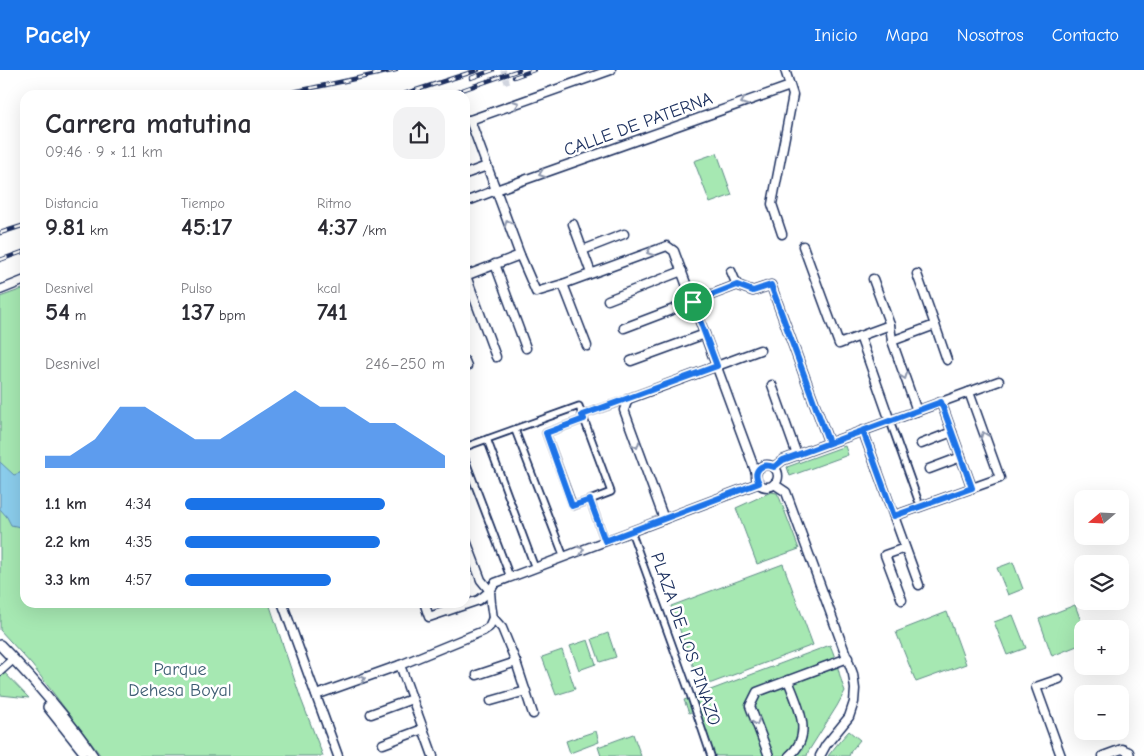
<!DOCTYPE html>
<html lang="es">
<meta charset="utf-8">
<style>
:root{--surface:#fff;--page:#f2f2f3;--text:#2b2b33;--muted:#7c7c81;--accent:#1a73e8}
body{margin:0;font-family:"Comic Neue",sans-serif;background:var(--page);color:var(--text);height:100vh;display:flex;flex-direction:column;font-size:19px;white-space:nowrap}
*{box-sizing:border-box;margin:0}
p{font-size:16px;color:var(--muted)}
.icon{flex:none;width:28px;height:28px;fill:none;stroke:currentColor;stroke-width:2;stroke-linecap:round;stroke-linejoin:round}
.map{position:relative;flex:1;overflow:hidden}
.panel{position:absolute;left:20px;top:20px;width:450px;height:518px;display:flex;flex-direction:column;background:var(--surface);border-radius:15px;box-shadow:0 5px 20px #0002}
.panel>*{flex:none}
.needle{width:32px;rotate:251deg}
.fabs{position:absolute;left:1074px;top:420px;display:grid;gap:10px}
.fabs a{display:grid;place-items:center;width:55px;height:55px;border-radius:10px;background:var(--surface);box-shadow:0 5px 20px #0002;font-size:25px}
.pin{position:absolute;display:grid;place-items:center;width:42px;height:42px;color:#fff;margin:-21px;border:2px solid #fff;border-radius:50%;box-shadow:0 1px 5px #0007}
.round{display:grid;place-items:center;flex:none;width:52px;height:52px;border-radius:15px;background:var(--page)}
.headline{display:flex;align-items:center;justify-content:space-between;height:85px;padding:0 25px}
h1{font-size:28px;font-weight:800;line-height:38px}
.stats{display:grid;grid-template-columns:repeat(3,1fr);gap:8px;height:85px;padding:5px 25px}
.stats div{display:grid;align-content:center}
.stats b{font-size:25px;font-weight:800}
.stats small{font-size:14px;font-weight:400}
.stats p{font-size:14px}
.chart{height:140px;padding:10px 25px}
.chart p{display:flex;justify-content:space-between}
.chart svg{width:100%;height:90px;margin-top:5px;fill:var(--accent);opacity:.7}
ul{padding:0 25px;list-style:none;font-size:16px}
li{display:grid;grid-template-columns:80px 60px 1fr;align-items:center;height:38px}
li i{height:12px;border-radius:6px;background:var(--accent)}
header{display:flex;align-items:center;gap:30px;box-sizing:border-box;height:70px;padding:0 25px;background:var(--accent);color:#fff}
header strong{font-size:24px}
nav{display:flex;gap:28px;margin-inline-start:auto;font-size:18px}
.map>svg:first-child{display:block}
</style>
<header>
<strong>Pacely</strong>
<nav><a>Inicio</a><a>Mapa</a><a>Nosotros</a><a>Contacto</a></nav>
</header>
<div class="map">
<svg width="1144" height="686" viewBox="0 0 1144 686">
<rect width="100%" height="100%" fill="#fff"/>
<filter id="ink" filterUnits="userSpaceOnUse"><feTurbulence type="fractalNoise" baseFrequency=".02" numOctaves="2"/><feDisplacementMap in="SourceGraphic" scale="10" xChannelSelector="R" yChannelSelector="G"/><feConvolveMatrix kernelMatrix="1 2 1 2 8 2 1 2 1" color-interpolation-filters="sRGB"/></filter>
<g filter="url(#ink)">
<g fill="#a6e8b2" stroke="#608c88">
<path d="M717,83l15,42 -22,8 -16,-42z"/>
<path d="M25,218v314l244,1 32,96 22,57h-222l-69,-91 -32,-35v-333z"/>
<path d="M845,376l3,9 -58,21 -3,-9z"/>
<path d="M771,422l6,1 3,6 19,50 -42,15 -21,-56z"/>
<path d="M1013,492l10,27 -15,6 -11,-27z"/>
<path d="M783,494l30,81 -112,42 -30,-81z"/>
<path d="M1075,535l9,24h-2v15l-30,12 -13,-37z"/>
<path d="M947,542l19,52 -50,18 -20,-50z"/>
<path d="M1013,545l13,33 -19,7 -13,-33z"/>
<path d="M608,563l8,24 -16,5 -8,-23z"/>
<path d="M588,570l8,24 -17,6 -9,-24z"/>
<path d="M830,575c7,15 9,31 15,46l-8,15 -29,46 -1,4h-96l-16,-46 -6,3 -5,-13z"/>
<path d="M562,580l13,39 -19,6 -14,-38z"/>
<path d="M0,598l29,30 -29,-3z"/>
<path d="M596,661l3,11 -29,11 -4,-12z"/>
<path d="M849,661l11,9 -9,11 -2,5h-21l12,-15z"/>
<path d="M633,664l8,22h-40l-3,-9z"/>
</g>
<path fill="#8bcdec" stroke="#5e8eb3" d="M0,392l14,13 11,-4v57l-14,-3 -4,-8 -7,-8z"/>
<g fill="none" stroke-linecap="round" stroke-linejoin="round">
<path stroke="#d1d5df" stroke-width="5.5" stroke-dasharray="5.5 3" stroke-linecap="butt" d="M503,0l5,15"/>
<defs>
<g id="pedestrian">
<path d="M892,357l26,73"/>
<path d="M515,360l49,127"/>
<path d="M487,369l48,129"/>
<path d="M465,377l114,-41 3,9 46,-16"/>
<path d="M465,389l45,118"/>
<path d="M590,430l21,-8 -27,-73 -38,14 27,73 17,-6 15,41"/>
<path d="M631,461l60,166 20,59"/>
</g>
<g id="minor">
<path d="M465,50h5l141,-50"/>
<path d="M465,104l22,-8 -17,-46"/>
<path d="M465,132l31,-12 -9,-24"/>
<path d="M573,154l18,49"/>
<path d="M782,164l-10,-30 21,-109 -8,-25"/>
<path d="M803,176l36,98 21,-8 30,85"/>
<path d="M583,180l41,-16"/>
<path d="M495,194l31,84"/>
<path d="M731,201l6,14"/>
<path d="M465,206l55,-21"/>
<path d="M466,206l30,81"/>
<path d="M563,214l24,62"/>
<path d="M0,220l25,-10"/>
<path d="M608,230l74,-29"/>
<path d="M890,255l2,16 25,70"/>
<path d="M935,255l12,35"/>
<path d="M624,258l113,-43 16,6 18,-6 58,158"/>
<path d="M860,266l30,-11 -17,-46"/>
<path d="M892,271l43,-16 -18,-51"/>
<path d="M465,291l2,5"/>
<path d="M631,291l74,-27"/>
<path d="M772,315l25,70"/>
<path d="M941,332l31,86"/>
<path d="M863,361l56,154"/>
<path d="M921,374l31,-12"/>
<circle cx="767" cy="406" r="11"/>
<path d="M774,397l9,-7 216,-79"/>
<path d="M929,399l32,-12"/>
<path d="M756,403l-82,-222 -7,-5 -104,38 -27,8 -16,-37 -24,-65 294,-104"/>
<path d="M774,414l12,8 67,182 2,15 -1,13 -5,15 -23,28 -6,11"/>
<path d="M894,446l106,-38 -31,-86"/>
<path d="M664,449l-40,-109 4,-11 132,-49"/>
<path d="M465,468l16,42 9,11"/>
<path d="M902,530l-17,-45 20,-7"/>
<path d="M282,532l56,154"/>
<path d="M424,532l5,15 50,-17 11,-9"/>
<path d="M400,595l33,91"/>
<path d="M0,601l10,-9"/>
<path d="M477,605l39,-13"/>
<path d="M1059,609l-23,8 25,69"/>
<path d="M788,610c9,25 27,55 1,76"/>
<path d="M316,625l84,-30 83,-34 6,-4 4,-9"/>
<path d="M491,631l35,-10"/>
<path d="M371,644l41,-15"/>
<path d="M533,644l-17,-52 -14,-34 -9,-10 -2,-14 -1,-13 5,-8 264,-100"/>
<path d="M383,674l40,-15"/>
<path d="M769,686l-19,-50 7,-14 91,-34"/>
<path d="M1103,686l19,-7 7,3 1,4"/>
</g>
<g id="tertiary">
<path d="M0,575c34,35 66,71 93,111"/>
<path d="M48,637l35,44"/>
</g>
</defs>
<use href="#pedestrian" stroke="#1b2f5e" stroke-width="9"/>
<use href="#minor" stroke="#1b2f5e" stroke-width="11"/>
<use href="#tertiary" stroke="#1b2f5e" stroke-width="12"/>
<use href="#pedestrian" stroke="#fff" stroke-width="5.5"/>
<use href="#minor" stroke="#fff" stroke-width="8"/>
<use href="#tertiary" stroke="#fff" stroke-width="9"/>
<defs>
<g id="rail">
<path d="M514,7l20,-7"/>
<path d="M471,8l22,-8"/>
<path d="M279,25l117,-25"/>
<path d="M401,25l77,-25"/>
<path d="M448,25l71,-25"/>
<path d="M0,163l25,-8"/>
<path d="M0,190l25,-9"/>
</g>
</defs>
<use href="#rail" stroke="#1b2f5e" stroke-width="4.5"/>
<use href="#rail" stroke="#fff" stroke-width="2.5" stroke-dasharray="8" stroke-linecap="butt"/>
</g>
<defs><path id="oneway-chevron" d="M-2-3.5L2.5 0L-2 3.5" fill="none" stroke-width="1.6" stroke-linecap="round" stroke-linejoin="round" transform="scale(1.25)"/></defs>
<g stroke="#8d97ae">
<use href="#oneway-chevron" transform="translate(744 32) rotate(160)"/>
<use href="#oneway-chevron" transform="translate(516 34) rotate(-20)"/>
<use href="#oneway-chevron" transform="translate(542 104) rotate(160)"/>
<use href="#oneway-chevron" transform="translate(508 153) rotate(-110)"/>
<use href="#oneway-chevron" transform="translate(650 182) rotate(160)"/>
<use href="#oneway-chevron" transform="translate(904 306) rotate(70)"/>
<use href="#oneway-chevron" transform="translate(984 365) rotate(-110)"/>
<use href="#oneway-chevron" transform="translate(636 375) rotate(70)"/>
<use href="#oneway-chevron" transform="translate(581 480) rotate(-21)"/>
<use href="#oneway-chevron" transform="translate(362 609) rotate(-20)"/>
<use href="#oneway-chevron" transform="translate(756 652) rotate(70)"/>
</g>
</g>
<g fill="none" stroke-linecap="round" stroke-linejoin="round" filter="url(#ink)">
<defs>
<path id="route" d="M693,232l24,64 -135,49 2,4 -38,14 26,73 18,-6 15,41 154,-58c-7,-12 2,-21 15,-16l9,-7 158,-58 31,86 -78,28 -31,-85 -34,12 -58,-158 -18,6 -16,-6 -44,17"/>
</defs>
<use href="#route" stroke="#fff" stroke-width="10"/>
<use href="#route" stroke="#1a73e8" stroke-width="6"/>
</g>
<g text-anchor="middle" stroke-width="5" stroke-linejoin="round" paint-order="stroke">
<g font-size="18" fill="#1b2f5e" stroke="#fff">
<text transform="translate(638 54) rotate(-20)" y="6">CALLE DE PATERNA</text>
<text transform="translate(686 569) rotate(71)" y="6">PLAZA DE LOS PINAZO</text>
</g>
<g font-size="18" fill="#3e5d73" stroke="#fff">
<text x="180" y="605">Parque<tspan x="180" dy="21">Dehesa Boyal</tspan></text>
</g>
</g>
</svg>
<div class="fabs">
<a><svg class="needle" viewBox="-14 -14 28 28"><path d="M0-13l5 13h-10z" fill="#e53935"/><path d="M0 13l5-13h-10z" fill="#7c7c81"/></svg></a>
<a><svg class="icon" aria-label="layers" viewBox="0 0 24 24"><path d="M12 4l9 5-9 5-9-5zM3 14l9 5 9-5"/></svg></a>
<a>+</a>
<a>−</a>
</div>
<div class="pin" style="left:693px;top:232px;background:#1e9e55"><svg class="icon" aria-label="arrive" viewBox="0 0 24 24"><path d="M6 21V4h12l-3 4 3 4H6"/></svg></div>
<section class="panel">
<div class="headline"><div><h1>Carrera matutina</h1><p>09:46 · 9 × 1.1 km</p></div><a class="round"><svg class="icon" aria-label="share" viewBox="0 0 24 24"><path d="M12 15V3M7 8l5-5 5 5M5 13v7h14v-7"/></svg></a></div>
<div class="stats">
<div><p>Distancia</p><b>9.81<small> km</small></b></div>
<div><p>Tiempo</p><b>45:17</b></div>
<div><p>Ritmo</p><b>4:37<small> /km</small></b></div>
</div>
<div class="stats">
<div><p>Desnivel</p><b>54<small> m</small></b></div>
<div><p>Pulso</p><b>137<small> bpm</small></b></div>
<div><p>kcal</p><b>741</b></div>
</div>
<div class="chart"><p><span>Desnivel</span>246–250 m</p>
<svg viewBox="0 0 160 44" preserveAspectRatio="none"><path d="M0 44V38L10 38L20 30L30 14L40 14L50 22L60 30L70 30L80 22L90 14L100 6L110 14L120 14L130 22L140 22L150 30L160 38V44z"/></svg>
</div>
<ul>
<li><b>1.1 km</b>4:34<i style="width:77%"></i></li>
<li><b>2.2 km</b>4:35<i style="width:75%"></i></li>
<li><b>3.3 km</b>4:57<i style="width:56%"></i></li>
</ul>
</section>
</div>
